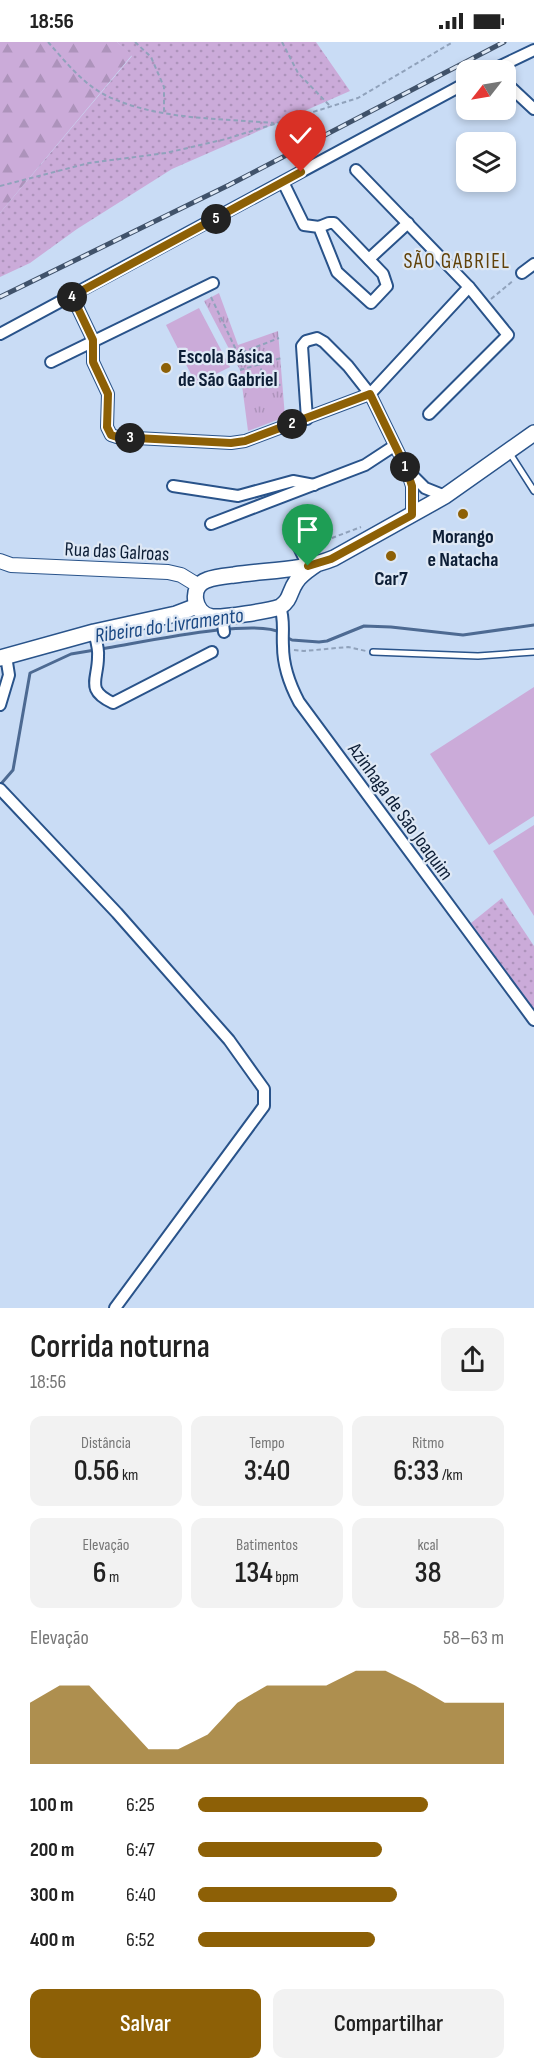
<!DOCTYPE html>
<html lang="pt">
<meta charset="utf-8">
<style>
:root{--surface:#fff;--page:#f2f2f2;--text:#222;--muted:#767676;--accent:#8d6006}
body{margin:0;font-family:"Sofia Sans Condensed",sans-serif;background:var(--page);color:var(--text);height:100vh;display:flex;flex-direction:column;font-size:22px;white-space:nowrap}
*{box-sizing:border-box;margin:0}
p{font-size:20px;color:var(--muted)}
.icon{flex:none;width:33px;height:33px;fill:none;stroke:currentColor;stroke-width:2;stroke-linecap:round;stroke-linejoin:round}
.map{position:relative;height:1266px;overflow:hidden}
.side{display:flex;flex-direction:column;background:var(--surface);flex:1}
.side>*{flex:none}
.needle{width:39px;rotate:239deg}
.buttons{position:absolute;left:456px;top:18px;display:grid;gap:12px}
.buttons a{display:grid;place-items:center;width:60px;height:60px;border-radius:12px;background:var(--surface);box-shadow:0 3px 9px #0003;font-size:30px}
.pin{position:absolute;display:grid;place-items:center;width:51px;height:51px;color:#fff;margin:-62px -26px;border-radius:50% 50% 50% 0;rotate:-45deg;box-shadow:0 0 6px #0007}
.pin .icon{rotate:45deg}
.km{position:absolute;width:30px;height:30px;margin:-15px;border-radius:50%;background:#222;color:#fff;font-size:16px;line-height:30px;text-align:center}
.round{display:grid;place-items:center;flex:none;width:63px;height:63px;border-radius:12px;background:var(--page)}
.headline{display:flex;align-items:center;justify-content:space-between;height:102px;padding:0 30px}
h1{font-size:33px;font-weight:600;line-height:45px}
.stats{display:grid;grid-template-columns:repeat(3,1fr);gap:9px;height:102px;padding:6px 30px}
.stats div{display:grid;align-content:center;border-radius:12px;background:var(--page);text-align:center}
.stats b{font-size:30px;font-weight:600}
.stats small{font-size:16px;font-weight:400}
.stats p{font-size:16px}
.chart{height:168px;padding:12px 30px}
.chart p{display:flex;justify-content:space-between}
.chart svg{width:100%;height:108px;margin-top:6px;fill:var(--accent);opacity:.7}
.action{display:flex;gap:12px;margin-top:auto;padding:12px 30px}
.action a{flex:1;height:69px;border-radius:12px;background:var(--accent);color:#fff;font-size:24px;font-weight:600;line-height:69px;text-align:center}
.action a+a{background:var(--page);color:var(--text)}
ul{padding:0 30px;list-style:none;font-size:20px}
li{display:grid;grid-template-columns:96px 72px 1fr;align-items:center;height:45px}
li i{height:15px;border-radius:8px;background:var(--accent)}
.status{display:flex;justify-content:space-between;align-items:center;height:42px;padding:0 30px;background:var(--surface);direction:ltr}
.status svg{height:16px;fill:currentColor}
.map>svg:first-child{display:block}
</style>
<div class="status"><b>18:56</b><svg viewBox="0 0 49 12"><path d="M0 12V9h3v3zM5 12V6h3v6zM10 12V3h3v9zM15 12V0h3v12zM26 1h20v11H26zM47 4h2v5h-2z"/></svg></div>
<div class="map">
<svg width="534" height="1266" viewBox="0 0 534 1266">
<defs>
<pattern id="grass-dots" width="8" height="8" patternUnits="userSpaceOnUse" patternTransform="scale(1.5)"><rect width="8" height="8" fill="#cbabd9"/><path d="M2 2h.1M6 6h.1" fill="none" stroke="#ad93bb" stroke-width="1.8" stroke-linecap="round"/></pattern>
<pattern id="forest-firs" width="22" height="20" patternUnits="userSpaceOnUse" patternTransform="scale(1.5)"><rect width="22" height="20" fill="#cbabd9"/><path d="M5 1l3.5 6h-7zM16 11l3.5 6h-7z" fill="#ad93bb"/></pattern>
<pattern id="park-tufts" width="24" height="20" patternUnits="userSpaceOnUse" patternTransform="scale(1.5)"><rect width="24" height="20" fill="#cbabd9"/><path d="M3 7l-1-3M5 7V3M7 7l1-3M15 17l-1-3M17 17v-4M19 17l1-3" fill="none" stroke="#ad93bb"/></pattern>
</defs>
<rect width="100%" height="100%" fill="#c9dcf5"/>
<g fill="url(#grass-dots)">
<path d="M117,0h199l34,49 -178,78 -95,60 -47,34 -30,14v-64l132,-157z"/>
<path d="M502,856l32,48v63l-63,-86z"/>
</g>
<path fill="url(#forest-firs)" d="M0,0h117l15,13 -132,158z"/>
<path fill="url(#park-tufts)" d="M219,251l19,52 40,-14 7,86 -37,14 -8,-61 -36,-69z"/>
<g fill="#cbabd9">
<path d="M199,266l31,59 -34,17 -30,-59z"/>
<path d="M534,645v129l-45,29 -59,-91z"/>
<path d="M534,783v91l-41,-65z"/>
</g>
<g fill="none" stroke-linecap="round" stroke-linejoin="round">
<g stroke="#4d6a92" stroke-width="3">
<path d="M286,595l6,3 27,2 8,-1 37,-15 27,1 72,8 71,-10"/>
<path d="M101,607c34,-5 155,-32 180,-16"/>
<path d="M0,743l13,-15 17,-97 41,-19 24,-4"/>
</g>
<defs>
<g id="lane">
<path d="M509,410l25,39"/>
<path d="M373,610l105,4 56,-4"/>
</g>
<g id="street">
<path d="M492,28l42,-20"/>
<path d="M506,41l28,26"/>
<path d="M283,140l21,43 15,2 10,-4h5l49,51 4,12 -16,17 -34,-31 -18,-45"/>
<path d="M369,217l39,-36"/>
<path d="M522,231l12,-9"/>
<path d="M72,254l21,44v22l15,32 -1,33 4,8 6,2 114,6 14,-2 125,-47 99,-107 -113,-117"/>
<path d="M0,292l466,-251"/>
<path d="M51,320l162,-79"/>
<path d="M429,372l79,-79 -39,-48"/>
<path d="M307,377l-5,-73 4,-5 11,-3 7,4 24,24 22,28 36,74 6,18v29"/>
<path d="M410,431l15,15 20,8"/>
<path d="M173,444l65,10 55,-15 21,4"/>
<path d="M211,482l154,-59 29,-19"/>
<path d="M294,495l14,29"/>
<path d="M280,565c5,13 2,25 3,39 0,20 7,39 16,56l235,318"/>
<path d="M222,574l2,16"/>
<path d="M94,590c2,8 5,17 4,25 0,23 -13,33 15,46l99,-51"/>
<path d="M0,663l9,-30 -3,-19"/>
<path d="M0,747l117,124 112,127 35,49v17l-149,202"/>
</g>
<path id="secondary" d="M0,519l11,4 157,7 13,3 18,11"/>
<g id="primary">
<path d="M318,521c-8,6 -17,11 -22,19 -7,10 -5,18 -16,25 -12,4 -56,11 -68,10 -19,-3 -23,-31 -5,-37 8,-3 19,-4 27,-5 33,-5 69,-4 100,-17l111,-62 89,-63"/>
<path d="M0,616l94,-26 82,-18 21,-8"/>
</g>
</defs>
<use href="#lane" stroke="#29538a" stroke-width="8"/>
<use href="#street" stroke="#29538a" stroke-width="14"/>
<use href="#secondary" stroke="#29538a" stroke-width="16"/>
<use href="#primary" stroke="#29538a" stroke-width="18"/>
<g stroke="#90a2bb" stroke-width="2" stroke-dasharray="4.5 3" stroke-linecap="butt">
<path d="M48,0c16,18 34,41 57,53 51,25 112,23 168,28"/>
<path d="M135,0l16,15 13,30v26"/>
<path d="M282,0l16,31 32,33"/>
<path d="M0,144l89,-23 77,-10 60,-14 132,-41 95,-56"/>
<path d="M211,255l27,57 41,-16"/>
<path d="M491,257l23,-19"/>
<path d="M254,305l13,41 16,-4"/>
<path d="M238,312l-1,4 5,12"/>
<path d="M240,328l41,-12"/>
<path d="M313,508l8,-3 11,-9 29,-11"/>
<path d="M294,608l10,1 44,-4 18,4"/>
</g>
<use href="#lane" stroke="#fff" stroke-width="5"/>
<use href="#street" stroke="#fff" stroke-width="10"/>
<use href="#secondary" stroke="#fff" stroke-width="14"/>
<use href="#primary" stroke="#fff" stroke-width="15"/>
<defs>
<path id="rail" d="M0,255l229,-112 275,-143"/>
</defs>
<use href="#rail" stroke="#40526a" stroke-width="5"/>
<use href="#rail" stroke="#dee8f5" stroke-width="3" stroke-dasharray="9" stroke-linecap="butt"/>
</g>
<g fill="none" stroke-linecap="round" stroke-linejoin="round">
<defs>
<path id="route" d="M301,130l-229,124 21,44v22l15,32 -1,33 4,8 6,2 114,6 14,-2 125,-47 36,74 6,18v29l-81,44 -23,7"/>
</defs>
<use href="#route" stroke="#fff" stroke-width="12"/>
<use href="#route" stroke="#8d6006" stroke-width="8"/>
</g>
<g fill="#8d6006" stroke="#dee8f5" stroke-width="2">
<circle cx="166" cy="326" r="6"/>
<circle cx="463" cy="472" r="6"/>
<circle cx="391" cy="514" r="6"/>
</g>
<g text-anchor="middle" stroke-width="4.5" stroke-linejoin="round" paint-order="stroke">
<g font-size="20" font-weight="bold" fill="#0d1e36" stroke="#dee8f5">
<text x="178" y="321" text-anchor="start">Escola Básica<tspan x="178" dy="23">de São Gabriel</tspan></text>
<text x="463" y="501">Morango<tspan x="463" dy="23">e Natacha</tspan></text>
<text x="391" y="543">Car7</text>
</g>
<g font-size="20" fill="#0d1e36" stroke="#dee8f5">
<text transform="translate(117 509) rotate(3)" y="7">Rua das Galroas</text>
<text transform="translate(401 769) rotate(54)" y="7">Azinhaga de São Joaquim</text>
</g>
<g font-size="21" letter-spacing="1.5" fill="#614209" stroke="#dee8f5">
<text x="457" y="226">SÃO GABRIEL</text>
</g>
<g font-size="21" font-style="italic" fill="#1b4984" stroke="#dee8f5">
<text transform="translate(169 583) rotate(-8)" y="7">Ribeira do Livramento</text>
</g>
</g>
</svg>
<div class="buttons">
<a><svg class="needle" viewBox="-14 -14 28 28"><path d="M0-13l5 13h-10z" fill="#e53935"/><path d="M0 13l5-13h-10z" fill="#767676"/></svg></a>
<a><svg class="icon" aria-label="layers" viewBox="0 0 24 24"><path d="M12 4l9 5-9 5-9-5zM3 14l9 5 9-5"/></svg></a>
</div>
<div class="pin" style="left:308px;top:524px;background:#1e9e55"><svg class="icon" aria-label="arrive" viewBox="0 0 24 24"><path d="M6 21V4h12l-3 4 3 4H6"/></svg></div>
<div class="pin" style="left:301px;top:130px;background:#d93025"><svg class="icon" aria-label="check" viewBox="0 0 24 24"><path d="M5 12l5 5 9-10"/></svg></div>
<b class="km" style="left:405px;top:425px">1</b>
<b class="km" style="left:292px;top:382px">2</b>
<b class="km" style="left:130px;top:396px">3</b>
<b class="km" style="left:72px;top:255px">4</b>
<b class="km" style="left:216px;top:177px">5</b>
</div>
<section class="side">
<div class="headline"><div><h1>Corrida noturna</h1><p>18:56</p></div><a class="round"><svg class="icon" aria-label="share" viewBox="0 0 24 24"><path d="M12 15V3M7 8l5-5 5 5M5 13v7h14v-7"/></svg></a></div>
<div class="stats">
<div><p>Distância</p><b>0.56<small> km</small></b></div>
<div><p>Tempo</p><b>3:40</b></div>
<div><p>Ritmo</p><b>6:33<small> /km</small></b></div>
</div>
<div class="stats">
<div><p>Elevação</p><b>6<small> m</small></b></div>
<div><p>Batimentos</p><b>134<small> bpm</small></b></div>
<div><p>kcal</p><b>38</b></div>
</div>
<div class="chart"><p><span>Elevação</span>58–63 m</p>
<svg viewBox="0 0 160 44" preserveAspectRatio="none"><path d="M0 44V19L10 12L20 12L30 25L40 38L50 38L60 32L70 19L80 12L90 12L100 12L110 6L120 6L130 12L140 19L150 19L160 19V44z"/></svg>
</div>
<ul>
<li><b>100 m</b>6:25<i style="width:75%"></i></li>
<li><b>200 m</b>6:47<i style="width:60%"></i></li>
<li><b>300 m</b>6:40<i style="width:65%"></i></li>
<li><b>400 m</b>6:52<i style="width:58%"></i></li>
</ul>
<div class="action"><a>Salvar</a><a>Compartilhar</a></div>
</section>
